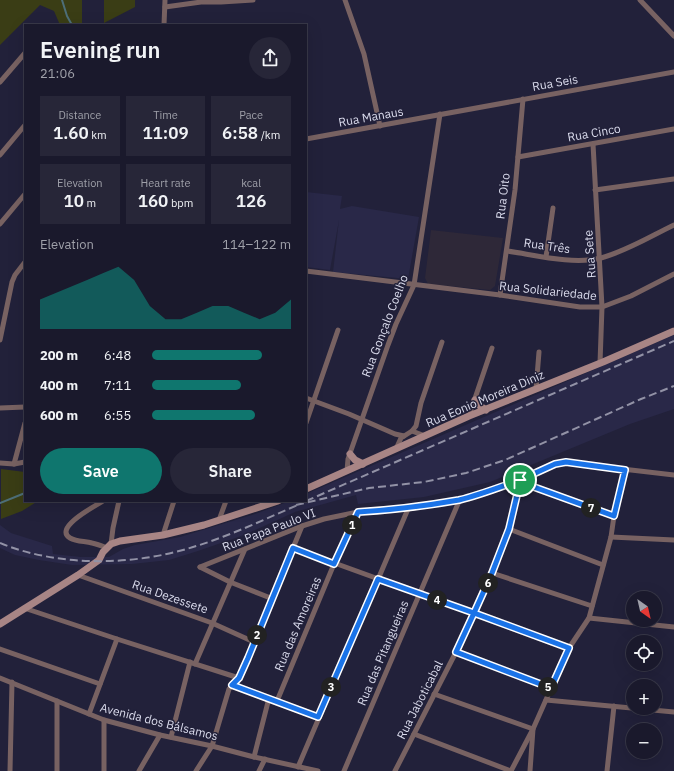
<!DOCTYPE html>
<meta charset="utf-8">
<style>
:root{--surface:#1a192c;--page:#272638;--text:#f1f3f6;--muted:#9fa0a9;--line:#383848;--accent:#0f766e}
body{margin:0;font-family:"IBM Plex Sans",sans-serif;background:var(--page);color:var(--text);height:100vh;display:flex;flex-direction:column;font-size:15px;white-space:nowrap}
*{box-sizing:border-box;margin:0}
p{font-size:13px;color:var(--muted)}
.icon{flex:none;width:22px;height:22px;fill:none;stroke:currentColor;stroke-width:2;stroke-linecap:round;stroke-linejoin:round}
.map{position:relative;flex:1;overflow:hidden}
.panel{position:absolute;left:24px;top:24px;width:283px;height:478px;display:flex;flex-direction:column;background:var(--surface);border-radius:0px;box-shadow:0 4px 16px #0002,0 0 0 1px var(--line)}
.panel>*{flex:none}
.needle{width:26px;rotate:146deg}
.controls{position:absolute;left:626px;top:591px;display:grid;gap:8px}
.controls a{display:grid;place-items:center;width:36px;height:36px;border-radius:50%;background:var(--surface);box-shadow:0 4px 16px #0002,0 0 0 1px var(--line);font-size:20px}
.pin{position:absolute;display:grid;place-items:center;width:34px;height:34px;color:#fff;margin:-17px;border:2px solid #fff;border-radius:50%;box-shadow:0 1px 4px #0007}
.km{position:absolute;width:20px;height:20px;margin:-10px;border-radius:50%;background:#222;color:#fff;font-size:11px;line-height:20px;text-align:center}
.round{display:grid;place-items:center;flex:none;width:42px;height:42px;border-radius:21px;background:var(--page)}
.head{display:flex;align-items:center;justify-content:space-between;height:68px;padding:0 16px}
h1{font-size:22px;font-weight:600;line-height:30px}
.figures{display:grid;grid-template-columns:repeat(3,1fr);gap:6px;height:68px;padding:4px 16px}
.figures div{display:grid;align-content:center;border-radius:0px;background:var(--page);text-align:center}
.figures b{font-size:17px;font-weight:600}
.figures small{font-size:11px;font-weight:400}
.figures p{font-size:11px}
.chart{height:112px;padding:8px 16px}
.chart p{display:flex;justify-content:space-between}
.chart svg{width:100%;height:72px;margin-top:4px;fill:var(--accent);opacity:.7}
.primary-button{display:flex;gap:8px;margin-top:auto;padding:8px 16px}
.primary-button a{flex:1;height:46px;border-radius:24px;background:var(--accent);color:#fff;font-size:16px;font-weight:600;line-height:46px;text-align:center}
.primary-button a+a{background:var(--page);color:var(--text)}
ul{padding:0 16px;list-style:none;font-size:13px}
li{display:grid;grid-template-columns:64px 48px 1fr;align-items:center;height:30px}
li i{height:10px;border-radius:5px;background:var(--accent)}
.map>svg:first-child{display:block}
</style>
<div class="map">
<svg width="674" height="771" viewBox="0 0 674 771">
<rect width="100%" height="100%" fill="#22213a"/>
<g fill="#292848">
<path d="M306,192l36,4 -2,13 12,-3 67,11 -11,62 -75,-7 6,-52 -9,50 -24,-3z"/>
<path d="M674,335v74l-44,15 -140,58 -66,15 -66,7 -2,-9 -61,17 -51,23 -46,16 -29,9 -37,4 -60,1 -33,-5 -24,-5 -15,-7v-23l11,8 41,13 1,8 28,3h28l14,-8 12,-4 45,-8 75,-23 35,-13h16v-7z"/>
</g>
<path fill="#2e2838" d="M431,230l72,8 -8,48 -5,4 -62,-6 -3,-6z"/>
<g fill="#3a3d15">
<path d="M0,0h82v25h-22l-6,-14 -14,-6 -40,40z"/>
<path d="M104,0h31v7l-31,16z"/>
<path d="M1,469l24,3v29h13l-16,10 -21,8z"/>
</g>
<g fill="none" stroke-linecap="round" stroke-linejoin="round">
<g stroke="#4d6e78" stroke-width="2">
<path d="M62,0l5,16 5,9"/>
<path d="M0,503l25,-10"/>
</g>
<g stroke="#786262" stroke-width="5">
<path d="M345,0l19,54 16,72"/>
<path d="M640,0l34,36"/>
<path d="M165,7l36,-5h20l32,-2"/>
<path d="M164,25l1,-25"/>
<path d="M0,82l25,-29"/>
<path d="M306,139l368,-67"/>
<path d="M593,144l9,163 -2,56"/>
<path d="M0,155l25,-30"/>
<path d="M518,157l156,-28"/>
<path d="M595,190l79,-11"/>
<path d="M0,224l25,-30"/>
<path d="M507,251c28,4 66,14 94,7 26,-7 50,-22 73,-33"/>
<path d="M546,257l7,-49"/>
<path d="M306,271l194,24 80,12h22l29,-11 43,-22"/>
<path d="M500,295l15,-105 8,-91"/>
<path d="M0,340l12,-58 3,-7 10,-13"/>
<path d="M536,389l3,-37"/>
<path d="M306,398l43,16 46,20 9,2"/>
<path d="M0,408l25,-1"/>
<path d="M469,416l23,-68"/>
<path d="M306,423l32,-93"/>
<path d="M412,431l13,5"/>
<path d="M396,449l5,-11 11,-7 4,-5 5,-23 21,-61"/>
<path d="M0,463l14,1 11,-2"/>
<path d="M14,464l11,-41"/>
<path d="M347,471l1,-12 40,-114 8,-21 18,-39 26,-171"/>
<path d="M520,483l94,33"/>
<path d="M103,501c-8,5 -50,27 -33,37 7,4 15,3 22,5 5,1 10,3 15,5"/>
<path d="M219,520l7,-19"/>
<path d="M509,529l94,36"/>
<path d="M163,535l11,-34"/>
<path d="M611,537l63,3"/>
<path d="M111,544l2,-16 6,-27"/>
<path d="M293,548l276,100"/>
<path d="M200,567l102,-41 22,-7 34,-7 50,-3 52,-10 33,-9 27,-10 35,-16 16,-1 103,12"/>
<path d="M200,567l30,15 43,17"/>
<path d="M492,573l100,33"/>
<path d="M78,575l134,48 42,19"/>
<path d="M24,608l93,31 122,39"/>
<path d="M589,618l85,9"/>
<path d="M0,649l100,35"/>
<path d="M456,652l95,36"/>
<path d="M195,664l50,-115"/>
<path d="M0,678l104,42 56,15 52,11 42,11 64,14"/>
<path d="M232,685l86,32"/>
<path d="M434,694l99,35 -3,42"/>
<path d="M546,700l128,12"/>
<path d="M277,701l57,-137 24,-52"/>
<path d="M89,714l28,-75"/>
<path d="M104,720v51"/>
<path d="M414,734l97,37"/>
<path d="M171,737l19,-75"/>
<path d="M254,757l15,-59"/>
<path d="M298,767l110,-258"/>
<path d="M10,771l2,-89"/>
<path d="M57,771v-70"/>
<path d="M139,771l21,-36"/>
<path d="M196,771l16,-25 17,-57 10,-11 9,-20 54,-132"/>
<path d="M259,771l6,-12"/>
<path d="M344,771l116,-272"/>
<path d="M395,771l61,-119 36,-79 17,-44 11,-49"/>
<path d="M511,771l22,-42 36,-81 20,-30 22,-81 3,-21 11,-46"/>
<path d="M607,771l7,-65"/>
</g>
<g stroke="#a88585" stroke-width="7">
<path d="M475,400l5,6 6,4"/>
<path d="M350,454l5,6 8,4"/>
<path d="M306,489l163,-73 134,-54 71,-31"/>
<path d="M0,624l78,-49 21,-15 4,-8 8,-8 9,-3 43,-6 41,-10 74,-24"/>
</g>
<g stroke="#9292a6" stroke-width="2" stroke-dasharray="8 4" stroke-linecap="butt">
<path d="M306,501l368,-160"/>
<path d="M296,505l73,-17 55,-6 42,-9 39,-13 136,-61 33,-13"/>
<path d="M0,543c58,24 134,23 193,4 37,-11 72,-28 107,-43"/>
</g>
</g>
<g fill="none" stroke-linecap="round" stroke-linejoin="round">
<defs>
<path id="route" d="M520,480c-20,7 -40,15 -61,20 -34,6 -67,10 -101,12l-24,52 -41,-16 -45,110 -9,20 -7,7 86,32 60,-138 96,34 -18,39 95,36 18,-40 -95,-35 18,-40 17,-44 11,-47 94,34 11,-46 -59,-8 -11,2 -35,16"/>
</defs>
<use href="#route" stroke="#fff" stroke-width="8"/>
<use href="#route" stroke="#1a73e8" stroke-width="5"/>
</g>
<g text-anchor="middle" stroke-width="3" stroke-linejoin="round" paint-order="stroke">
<g font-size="12" fill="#dadbec" stroke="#22213a">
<text transform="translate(555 83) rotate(-10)" y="4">Rua Seis</text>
<text transform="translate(371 117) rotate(-10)" y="4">Rua Manaus</text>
<text transform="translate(594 133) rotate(-10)" y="4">Rua Cinco</text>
<text transform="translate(503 196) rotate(-83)" y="4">Rua Oito</text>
<text transform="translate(547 246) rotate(8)" y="4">Rua Três</text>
<text transform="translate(590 254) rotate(-94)" y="4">Rua Sete</text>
<text transform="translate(548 291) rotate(6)" y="4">Rua Solidariedade</text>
<text transform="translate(385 326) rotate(-69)" y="4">Rua Gonçalo Coelho</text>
<text transform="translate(485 399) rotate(-23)" y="4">Rua Eonio Moreira Diniz</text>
<text transform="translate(269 530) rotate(-21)" y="4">Rua Papa Paulo VI</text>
<text transform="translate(170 597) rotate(19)" y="4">Rua Dezessete</text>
<text transform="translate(298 624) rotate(-67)" y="4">Rua das Amoreiras</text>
<text transform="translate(383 653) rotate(-67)" y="4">Rua das Pitangueiras</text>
<text transform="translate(420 700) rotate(-63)" y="4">Rua Jaboticabal</text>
<text transform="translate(159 722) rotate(14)" y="4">Avenida dos Bálsamos</text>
</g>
</g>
</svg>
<div class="controls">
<a><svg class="needle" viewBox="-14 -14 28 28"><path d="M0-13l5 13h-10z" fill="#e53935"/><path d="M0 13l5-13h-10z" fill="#9fa0a9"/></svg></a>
<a><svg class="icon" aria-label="locate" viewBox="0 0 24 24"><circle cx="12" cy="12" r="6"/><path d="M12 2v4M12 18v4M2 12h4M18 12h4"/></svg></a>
<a>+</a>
<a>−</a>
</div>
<div class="pin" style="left:520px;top:480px;background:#1e9e55"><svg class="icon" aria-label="arrive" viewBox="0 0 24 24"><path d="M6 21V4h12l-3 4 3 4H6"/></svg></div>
<b class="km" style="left:352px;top:525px">1</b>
<b class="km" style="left:257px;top:635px">2</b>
<b class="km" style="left:331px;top:687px">3</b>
<b class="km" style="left:437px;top:600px">4</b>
<b class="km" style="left:548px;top:687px">5</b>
<b class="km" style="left:488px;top:583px">6</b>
<b class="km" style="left:591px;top:508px">7</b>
<section class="panel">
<div class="head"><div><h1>Evening run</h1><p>21:06</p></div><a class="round"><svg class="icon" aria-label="share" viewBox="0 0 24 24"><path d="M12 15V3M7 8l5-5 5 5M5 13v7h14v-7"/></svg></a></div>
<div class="figures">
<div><p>Distance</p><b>1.60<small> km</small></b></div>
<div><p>Time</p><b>11:09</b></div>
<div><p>Pace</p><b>6:58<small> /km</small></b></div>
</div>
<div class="figures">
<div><p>Elevation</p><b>10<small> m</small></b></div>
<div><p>Heart rate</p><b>160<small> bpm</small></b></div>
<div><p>kcal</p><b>126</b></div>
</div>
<div class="chart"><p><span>Elevation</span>114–122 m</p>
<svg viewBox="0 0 160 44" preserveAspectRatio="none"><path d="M0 44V26L10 22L20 18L30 14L40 10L50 6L60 14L70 30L80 38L90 38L100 34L110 30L120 30L130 34L140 38L150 34L160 26V44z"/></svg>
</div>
<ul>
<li><b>200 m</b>6:48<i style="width:79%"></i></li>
<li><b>400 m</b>7:11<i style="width:64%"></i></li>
<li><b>600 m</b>6:55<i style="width:74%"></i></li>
</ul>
<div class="primary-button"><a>Save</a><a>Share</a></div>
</section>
</div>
